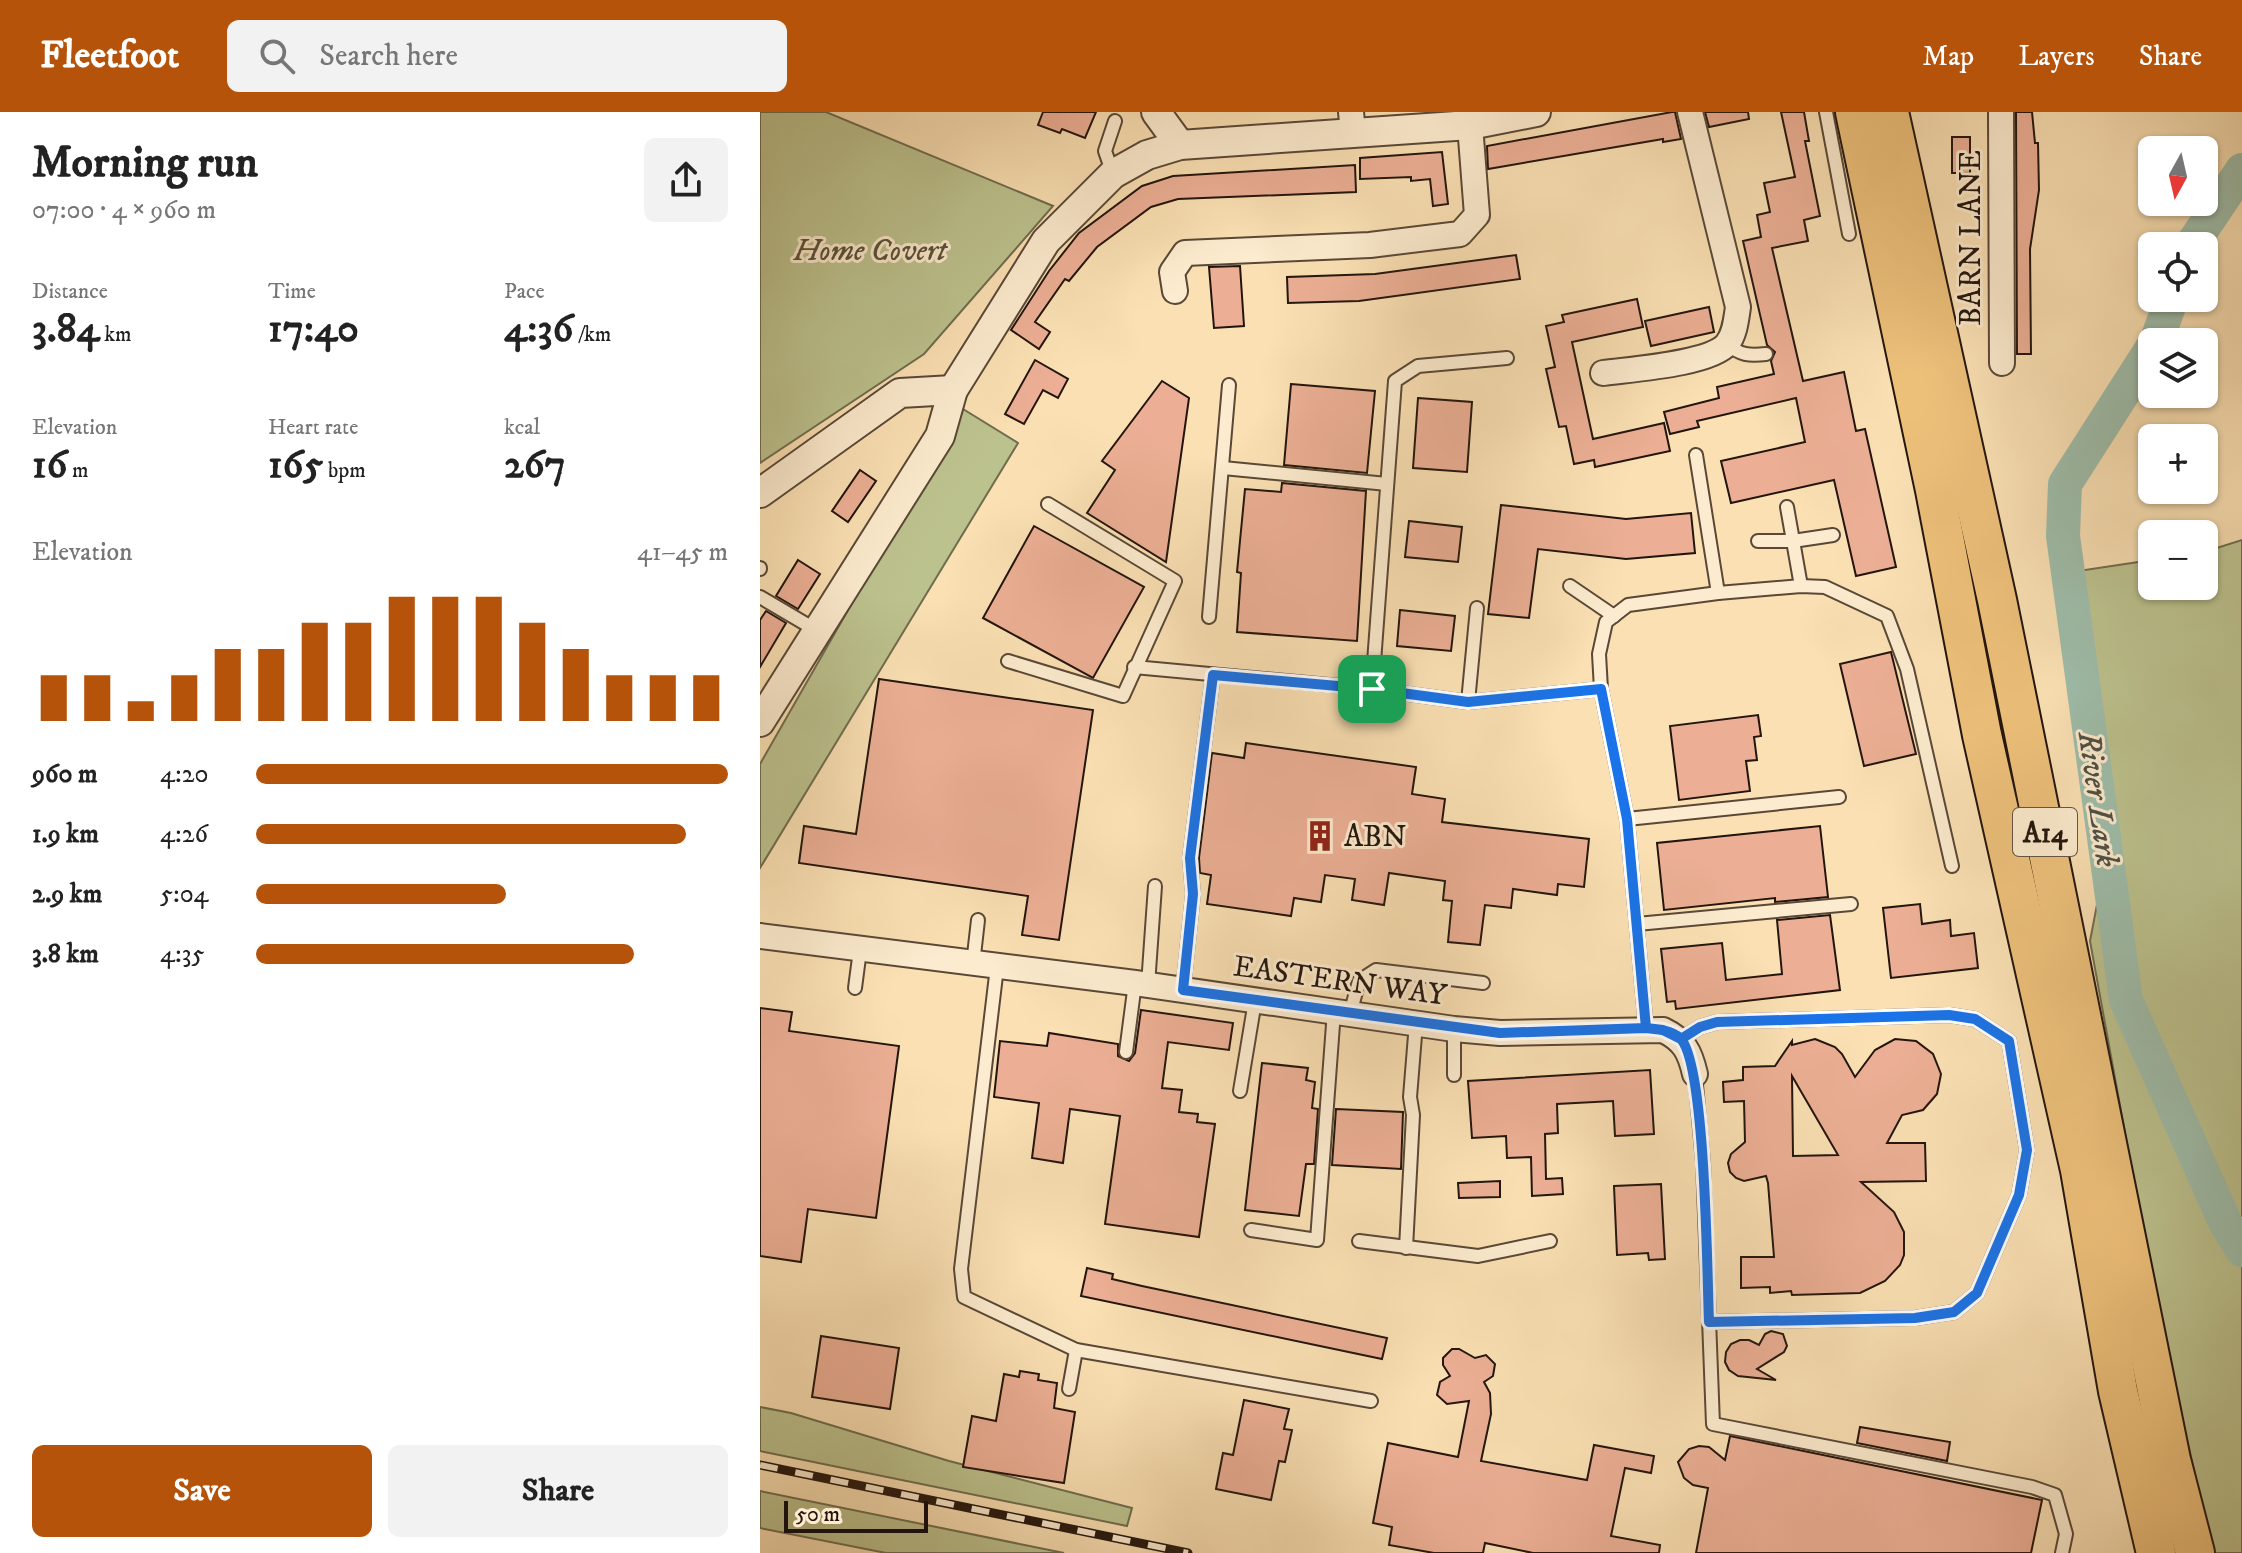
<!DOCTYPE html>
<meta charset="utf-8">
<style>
:root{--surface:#fff;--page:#f2f2f2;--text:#222;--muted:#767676;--accent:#b45309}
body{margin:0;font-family:"IM FELL DW Pica",serif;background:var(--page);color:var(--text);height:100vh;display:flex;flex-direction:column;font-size:30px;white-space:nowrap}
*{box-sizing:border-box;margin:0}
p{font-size:26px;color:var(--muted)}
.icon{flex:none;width:44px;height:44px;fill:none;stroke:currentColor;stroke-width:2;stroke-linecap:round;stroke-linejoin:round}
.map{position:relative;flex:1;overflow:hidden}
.side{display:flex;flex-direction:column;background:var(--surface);width:760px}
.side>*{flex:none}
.needle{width:52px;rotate:188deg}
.fabs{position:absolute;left:1378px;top:24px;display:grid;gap:16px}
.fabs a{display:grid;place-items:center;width:80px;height:80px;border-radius:12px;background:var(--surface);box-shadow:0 2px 6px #0004;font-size:40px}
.scale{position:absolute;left:24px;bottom:20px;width:144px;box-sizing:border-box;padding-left:8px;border:4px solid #23150e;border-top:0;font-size:22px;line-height:28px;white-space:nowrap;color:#23150e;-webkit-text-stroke:6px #fcebce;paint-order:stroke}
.pin{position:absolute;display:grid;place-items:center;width:68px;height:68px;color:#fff;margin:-34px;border-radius:16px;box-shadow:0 4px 12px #0006}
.round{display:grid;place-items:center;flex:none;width:84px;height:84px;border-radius:12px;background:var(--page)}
.summary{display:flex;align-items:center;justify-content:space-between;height:136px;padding:0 32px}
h1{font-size:44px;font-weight:700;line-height:60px}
.figures{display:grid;grid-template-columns:repeat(3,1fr);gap:12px;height:136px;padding:8px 32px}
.figures div{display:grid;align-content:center}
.figures b{font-size:40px;font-weight:700}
.figures small{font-size:22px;font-weight:400}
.figures p{font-size:22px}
.chart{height:224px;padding:16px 32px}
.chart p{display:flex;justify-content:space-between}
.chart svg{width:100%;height:144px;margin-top:8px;stroke:var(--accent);stroke-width:6}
.button{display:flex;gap:16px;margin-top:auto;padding:16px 32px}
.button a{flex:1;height:92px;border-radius:12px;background:var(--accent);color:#fff;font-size:32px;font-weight:700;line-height:92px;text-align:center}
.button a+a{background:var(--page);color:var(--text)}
ul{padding:0 32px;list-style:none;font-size:26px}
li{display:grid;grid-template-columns:128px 96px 1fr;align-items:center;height:60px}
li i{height:20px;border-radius:10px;background:var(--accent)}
header{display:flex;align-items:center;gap:48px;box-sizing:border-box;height:112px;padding:0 40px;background:var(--accent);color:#fff}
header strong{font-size:38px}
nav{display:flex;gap:44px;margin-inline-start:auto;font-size:28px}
.search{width:560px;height:72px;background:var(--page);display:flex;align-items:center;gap:20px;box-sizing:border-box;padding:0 28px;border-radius:12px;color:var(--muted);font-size:30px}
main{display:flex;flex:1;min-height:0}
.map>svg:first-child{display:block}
</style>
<header>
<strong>Fleetfoot</strong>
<div class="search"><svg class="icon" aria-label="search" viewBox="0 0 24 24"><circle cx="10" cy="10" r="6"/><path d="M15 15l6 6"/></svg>Search here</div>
<nav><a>Map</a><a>Layers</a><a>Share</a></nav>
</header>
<main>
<section class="side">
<div class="summary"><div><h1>Morning run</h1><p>07:00 · 4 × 960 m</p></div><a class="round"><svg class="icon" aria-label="share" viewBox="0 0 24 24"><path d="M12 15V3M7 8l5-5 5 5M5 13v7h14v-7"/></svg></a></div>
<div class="figures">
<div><p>Distance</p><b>3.84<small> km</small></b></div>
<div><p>Time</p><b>17:40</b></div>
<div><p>Pace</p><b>4:36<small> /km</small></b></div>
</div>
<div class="figures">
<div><p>Elevation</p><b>16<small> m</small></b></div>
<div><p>Heart rate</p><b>165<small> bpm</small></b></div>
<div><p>kcal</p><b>267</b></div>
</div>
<div class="chart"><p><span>Elevation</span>41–45 m</p>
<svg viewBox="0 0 160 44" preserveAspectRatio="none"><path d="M5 44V30M15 44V30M25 44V38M35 44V30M45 44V22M55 44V22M65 44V14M75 44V14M85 44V6M95 44V6M105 44V6M115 44V14M125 44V22M135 44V30M145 44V30M155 44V30"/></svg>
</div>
<ul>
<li><b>960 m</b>4:20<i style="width:100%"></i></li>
<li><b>1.9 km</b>4:26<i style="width:91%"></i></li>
<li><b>2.9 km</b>5:04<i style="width:53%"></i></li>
<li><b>3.8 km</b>4:35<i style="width:80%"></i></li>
</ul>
<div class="button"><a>Save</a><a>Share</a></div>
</section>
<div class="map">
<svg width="1482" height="1441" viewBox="0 0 1482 1441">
<rect width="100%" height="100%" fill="#fae0b3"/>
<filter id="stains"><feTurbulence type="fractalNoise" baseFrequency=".0025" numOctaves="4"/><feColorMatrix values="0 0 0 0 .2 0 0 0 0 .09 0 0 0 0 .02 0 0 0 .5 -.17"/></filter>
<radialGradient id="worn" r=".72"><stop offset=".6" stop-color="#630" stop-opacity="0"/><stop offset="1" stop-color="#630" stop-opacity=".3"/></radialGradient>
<g fill="#bcc28e" stroke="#706c4e" stroke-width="2">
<path d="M0,0h66l227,94 -129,148 -164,109z"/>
<path d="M203,297l55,34 -258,425v-104z"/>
<path d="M1482,428v1013h-29l-55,-239 -68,-373 10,-52 -42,-315 94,-14v26h52v-34z"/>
<path d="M0,1295l31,6 158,48 183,47 -5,18 -367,-75z"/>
<path d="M0,1379l304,62h-178l-126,-25z"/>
</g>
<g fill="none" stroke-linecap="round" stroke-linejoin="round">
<g stroke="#9ebdaa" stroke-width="34">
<path d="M1431,134l51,-76"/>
<path d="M1396,230l16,-44"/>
<path d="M1392,236l-87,136 -2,52 63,464 99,222 17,28"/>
</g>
</g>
<g fill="#ecaf95" stroke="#23150e" stroke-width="2" fill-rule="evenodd">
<path d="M283,0h53l-11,26 -23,-9 -2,4 -22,-8z"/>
<path d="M912,0h3l6,27 -18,3v-3l-175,30 -1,-23z"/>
<path d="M945,0h43l1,7 -40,8z"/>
<path d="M1021,0h23l5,29h-4l15,75 -16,4 4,21 -36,7 31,133 41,-9 12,59 9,-2 31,138 -40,9 -22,-96 -103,23 -10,-42 84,-19 -9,-44 -99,23 2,6 -29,7 -6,-22 55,-14 -2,-11 57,-13 -3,-13 4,-9 -8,-7 -24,-104 18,-4 -4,-22 13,-3 -6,-29 31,-6z"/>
<path d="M1256,0h16l3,31h3l1,47 -9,59 1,105h-14z"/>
<rect x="1192" y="25" width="18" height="36"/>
<path d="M682,40l6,52 -15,2 -3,-27 -19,2v-4l-51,2v-21z"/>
<path d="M595,53l1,27 -178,7 -27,8 -54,40 -28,34 -4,-2 -30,43 15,10 -11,17 -28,-19 38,-59 30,-38 63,-47 31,-10z"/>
<path d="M756,143l4,24 -161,22 -71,2 -1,-26 88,-3z"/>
<path d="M480,154l4,60 -30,2 -5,-61z"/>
<path d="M877,187l6,28 -71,15 21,97 71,-16 6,28 -75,16 -1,-7 -20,4 -8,-38 -7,1 -13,-58 9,-2 -9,-41 18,-4 -2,-7z"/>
<path d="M949,195l5,25 -63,14 -6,-25z"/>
<path d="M275,248l33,19 -10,19 -15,-8 -19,34 -19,-10z"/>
<path d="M402,269l27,17 -23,164 -79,-49 28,-43 -13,-9z"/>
<path d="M531,272l84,7 -8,82 -83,-8z"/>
<path d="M658,286l54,4 -5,70 -54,-4z"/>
<path d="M100,358l16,11 -28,41 -16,-11z"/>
<path d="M522,371l84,8 -9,150 -120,-9 4,-59 -4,-1 8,-83 36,3z"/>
<path d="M741,393l125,14 65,-6 4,40 -69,6 -88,-10 -9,69 -41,-4z"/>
<path d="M649,409l53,6 -4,35 -53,-5z"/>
<path d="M274,414l110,61 -51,91 -110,-60z"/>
<path d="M38,448l22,14 -22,35 -22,-13z"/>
<path d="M640,498l55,6 -4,35 -54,-5z"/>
<path d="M6,499l20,12 -26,44v-47z"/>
<path d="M1131,540l25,102 -52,12 -24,-102z"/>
<path d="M119,567l214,31 -34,230 -37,-5 6,-39 -229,-33 5,-37 52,8z"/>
<path d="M998,603l3,21 -7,1 3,23 -11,1 4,30 -71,9 -9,-74z"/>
<path d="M486,631l170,24 -4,27 33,5 -3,23 147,17 -5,48 -26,-3 -1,11 -44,-6 -2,19 -26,-3 -5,40 -32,-3 4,-41 -9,-1 2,-19 -56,-8 -5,32 -32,-5 3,-21 -30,-4 -4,27 -27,-4 -3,18 -84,-12 4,-29 -11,-2 -1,-15 13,-105 32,5z"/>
<path d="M1060,714l8,71 -53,5v-4l-111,12 -7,-67z"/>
<path d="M1160,792l2,20 28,-4 1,16 23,-3 4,35 -87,10 -8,-70z"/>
<path d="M1070,803l10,75 -164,19 -1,-8 -8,1 -6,-53 61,-6 4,37 56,-6 -5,-54z"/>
<path d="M0,896l32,4 -3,19 110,15 -23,172 -68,-9 -7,53 -41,-6z"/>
<path d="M381,898l92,13 -4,27 -61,-8 -6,46 20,2 -3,22 19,2 -1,8 18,2 -16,113 -94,-13 15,-108 -50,-7 -7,54 -31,-5 7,-55 -45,-6 6,-56 47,5 2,-13 69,11v12l11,5 6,-8z"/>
<path d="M1055,927l20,8 7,7 13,23 20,-27 20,-11 21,2 17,13 8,20 -4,20 -14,16 -21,5 -15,28h38l1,38 -65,1 33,30 10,20v23l-4,10 -15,16 -25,12 -68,2 -1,-4 -21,2v-6l-29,1v-31h33l-6,-74 -2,-7 -22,5 -8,-3 -6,-6 -2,-9 3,-9 14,-12 -1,-41 -20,1 -1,-20 20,-2v-13l32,-1 17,-25v4zM1032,964l46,79 -45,1z"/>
<path d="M502,951l46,5 -2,12 9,2 -3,26 6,1 -4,55h-8l-7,52 -54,-6z"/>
<path d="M890,958l4,64 -39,2 -2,-35 -56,3 1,29 -13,1 1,45 16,-1 1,16 -31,2 -1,-39 -24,1 -1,-22 -34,2 -4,-57z"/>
<path d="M576,997l67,3 -2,57 -69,-4z"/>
<path d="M740,1069v16l-41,1 -1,-15z"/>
<path d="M901,1072l4,75 -16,1 -1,-7 -31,2 -3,-69z"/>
<path d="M327,1156l26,6 -1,5 30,7 245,52 -5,21 -301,-63z"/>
<path d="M1011,1219l12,3 4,12 -3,6 -27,17 19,11 -38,-4 -9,-6 -4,-8 1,-10 5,-8 9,-4h9l10,5 6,-11z"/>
<path d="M61,1224l78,12 -9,61 -78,-12z"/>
<path d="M692,1237h7l16,9 11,-3 9,9 -2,12 -9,6 6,11 1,21 -10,47 106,19 7,-35 60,11 -3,17 -26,-5 -14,68 49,9 -1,8h-126l-48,-10 -2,10h-49l-45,-8 3,-18 -19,-4 15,-80 70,14 11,-56 -22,3 -10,-9 3,-13 10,-6 -7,-11v-7z"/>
<path d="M260,1259l19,3 -1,6 19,3 -3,25 21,4 -11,71 -101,-16 9,-51 24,5 8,-47 15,3z"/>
<path d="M484,1288l45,9 -5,20 8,1 -7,32 -6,-1 -8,39 -55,-11 7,-36 10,2z"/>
<path d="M1100,1315l90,15 -3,19 -90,-18z"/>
<path d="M970,1324l312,64 -11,53h-335l12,-65 -15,-3 -9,-7 -6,-16 11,-13 10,-3 10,1 16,13z"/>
</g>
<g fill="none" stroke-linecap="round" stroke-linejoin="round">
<defs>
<g id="service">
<path d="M1066,0l23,122"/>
<path d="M353,62l-8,-23 10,-30"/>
<path d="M967,232c13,11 22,12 39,10"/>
<path d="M936,343l22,138"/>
<path d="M463,356l164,16"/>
<path d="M1027,395l14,79"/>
<path d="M998,429h35l40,-6"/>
<path d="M0,456v1"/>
<path d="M810,474l44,30"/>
<path d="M0,485l56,33"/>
<path d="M449,505l20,-232"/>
<path d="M248,549l115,35 52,-115 -127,-77"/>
<path d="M374,555l238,22 96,13 133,-13 26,130 19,209"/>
<path d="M612,577l23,-308 23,-15 89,-8"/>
<path d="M841,577l-2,-35 7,-32 22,-17 90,-12 83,-7 24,1 62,29 20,53 45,197"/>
<path d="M708,590l9,-94"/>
<path d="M867,707l212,-22"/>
<path d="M877,812l214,-20"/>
<path d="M213,852l5,-44"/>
<path d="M237,855l-36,302 3,28 112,53 295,51"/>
<path d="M388,873l7,-99"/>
<path d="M95,876l5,-38"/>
<path d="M423,878l10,-96 -3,-36 23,-183"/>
<path d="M590,902l9,-33 17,-11 107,13"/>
<path d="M921,927l19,-12 17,-5 232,-7 26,4 34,22 18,109 -8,45 -42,98 -23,19 -39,6 -206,4"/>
<path d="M366,940l9,-69"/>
<path d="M935,962l8,88 10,262 319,63 23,8 11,39 -4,19"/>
<path d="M694,963v-46"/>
<path d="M480,979l15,-90"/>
<path d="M491,1118l66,10 17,-229"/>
<path d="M599,1129l119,15 72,-15"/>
<path d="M646,1136l7,-133 -3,-18 6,-74"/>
<path d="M309,1277l7,-39"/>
</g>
<g id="minor">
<path d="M591,0l2,21"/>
<path d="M1241,0l1,251"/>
<path d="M415,179l-3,-19 13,-19 185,-8 90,-11 17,-19 -7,-90"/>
<path d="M843,261c29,-4 107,-9 124,-29 8,-10 9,-24 11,-37l-48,-195"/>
<path d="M0,824l375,47 319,46 46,4 163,-3c21,10 27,22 32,44"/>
</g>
<g id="tertiary">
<path d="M396,0l24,33"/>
<path d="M0,381l140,-100 53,-3"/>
<path d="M0,610l180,-286 13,-46 93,-149 67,-67 34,-19 33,-10 290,-20 66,-13"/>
</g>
<g id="trunk">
<path d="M1095,0l80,378 47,245 98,435 38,221 38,162"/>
<path d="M1129,0l108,488 174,860 24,93"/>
</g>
</defs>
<use href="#service" stroke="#594837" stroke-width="16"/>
<use href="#minor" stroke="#594837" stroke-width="28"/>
<use href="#tertiary" stroke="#594837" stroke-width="32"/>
<use href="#trunk" stroke="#23150e" stroke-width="42"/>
<use href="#service" stroke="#fcebce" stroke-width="12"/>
<use href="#minor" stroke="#fcebce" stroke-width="24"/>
<use href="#tertiary" stroke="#fcebce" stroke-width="28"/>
<use href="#trunk" stroke="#edc07a" stroke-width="38"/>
<defs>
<path id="rail" d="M0,1353l428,88"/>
</defs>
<use href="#rail" stroke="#23150e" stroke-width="9"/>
<use href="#rail" stroke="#fcebce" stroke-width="6" stroke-dasharray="18" stroke-linecap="butt"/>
</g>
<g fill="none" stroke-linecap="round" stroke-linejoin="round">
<defs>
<path id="route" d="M612,577l-159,-14 -23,183 3,36 -10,96 317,43 146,-5 17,2 18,9 19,-12 17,-5 232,-7 26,4 34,22 18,109 -8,45 -42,98 -23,19 -39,6 -206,4c-2,-45 -3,-260 -29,-284 -9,-8 -23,-9 -34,-10l-19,-209 -26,-130 -133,13 -96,-13"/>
</defs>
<use href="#route" stroke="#fff" stroke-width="16"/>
<use href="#route" stroke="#1a73e8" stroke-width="10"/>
</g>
<defs>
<symbol id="building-bare" viewBox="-9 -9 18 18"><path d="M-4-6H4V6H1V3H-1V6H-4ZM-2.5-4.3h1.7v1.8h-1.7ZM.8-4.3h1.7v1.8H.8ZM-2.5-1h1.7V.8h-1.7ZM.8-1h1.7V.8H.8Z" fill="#8f2418" stroke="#fcebce" stroke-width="2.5" paint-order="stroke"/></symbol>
</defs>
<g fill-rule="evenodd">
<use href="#building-bare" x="538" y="702" width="44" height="44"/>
</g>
<g text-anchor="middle" stroke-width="6" stroke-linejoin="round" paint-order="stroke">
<rect fill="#fcebce" stroke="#645548" stroke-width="2" x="1253" y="696" width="64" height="48" rx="6"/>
<g font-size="28" font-weight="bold" fill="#23150e">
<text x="1285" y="730">A14</text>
</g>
<g font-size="30" fill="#23150e" stroke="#fcebce">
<text transform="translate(1210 126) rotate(-90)" y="10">BARN LANE</text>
<text transform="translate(580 868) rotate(8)" y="10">EASTERN WAY</text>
</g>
<g font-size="30" font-style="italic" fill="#59523b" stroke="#fcebce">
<text x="110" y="148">Home Covert</text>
</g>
<g font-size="30" fill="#23150e" stroke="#fcebce" text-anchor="start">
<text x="584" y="734">ABN</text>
</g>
<g font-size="32" font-style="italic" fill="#4e5045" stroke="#fcebce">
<text transform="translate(1339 687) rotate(82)" y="11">River Lark</text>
</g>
</g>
<rect width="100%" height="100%" filter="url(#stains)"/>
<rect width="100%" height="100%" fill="url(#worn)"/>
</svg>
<div class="fabs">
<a><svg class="needle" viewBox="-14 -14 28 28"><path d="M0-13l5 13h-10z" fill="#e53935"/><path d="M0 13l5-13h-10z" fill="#767676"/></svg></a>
<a><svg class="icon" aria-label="locate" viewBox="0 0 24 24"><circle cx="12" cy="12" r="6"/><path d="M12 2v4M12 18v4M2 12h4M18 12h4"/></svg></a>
<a><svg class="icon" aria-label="layers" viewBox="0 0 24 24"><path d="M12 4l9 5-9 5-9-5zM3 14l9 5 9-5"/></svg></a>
<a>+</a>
<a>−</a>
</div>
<div class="scale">50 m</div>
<div class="pin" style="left:612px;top:577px;background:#1e9e55"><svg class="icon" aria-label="arrive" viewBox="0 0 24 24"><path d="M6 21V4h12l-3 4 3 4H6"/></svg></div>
</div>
</main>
